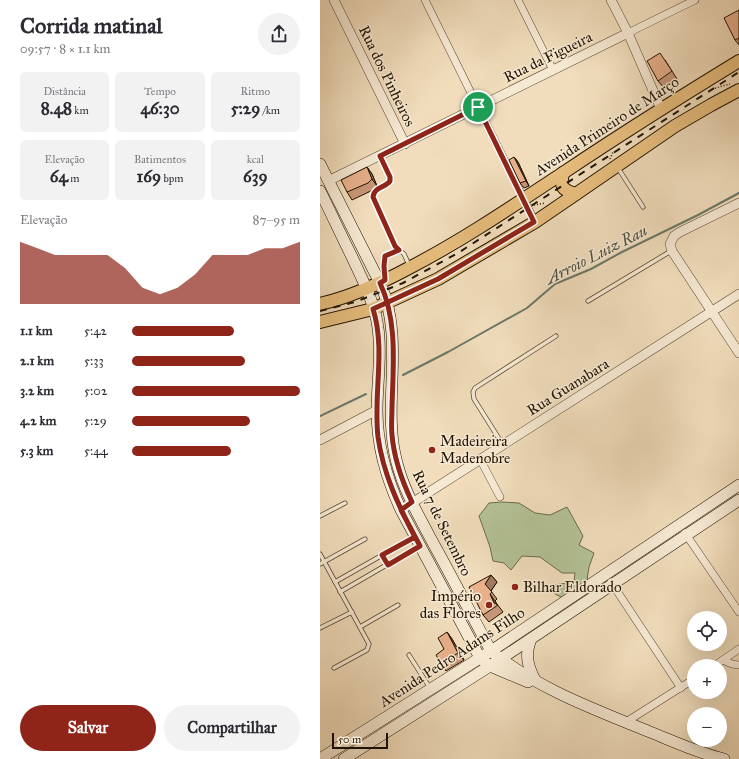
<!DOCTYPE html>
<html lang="pt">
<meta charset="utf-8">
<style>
:root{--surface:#fff;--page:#f2f2f3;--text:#2b2b33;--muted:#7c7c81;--accent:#8f2418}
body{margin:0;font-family:"IM FELL Great Primer",serif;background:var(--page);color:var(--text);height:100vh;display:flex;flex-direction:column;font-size:15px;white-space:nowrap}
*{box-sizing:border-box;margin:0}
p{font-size:13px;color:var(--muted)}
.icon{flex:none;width:22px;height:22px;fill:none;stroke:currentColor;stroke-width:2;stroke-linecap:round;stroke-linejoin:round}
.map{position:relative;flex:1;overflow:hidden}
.details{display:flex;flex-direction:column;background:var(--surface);width:320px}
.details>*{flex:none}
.tools{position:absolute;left:367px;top:611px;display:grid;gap:8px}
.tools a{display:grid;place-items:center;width:40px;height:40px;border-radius:50%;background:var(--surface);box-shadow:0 4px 16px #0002;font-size:20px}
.scale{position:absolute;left:12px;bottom:10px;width:56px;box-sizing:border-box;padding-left:4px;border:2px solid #211402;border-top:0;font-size:11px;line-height:14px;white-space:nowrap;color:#211402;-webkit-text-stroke:3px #f6e9d3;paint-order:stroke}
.pin{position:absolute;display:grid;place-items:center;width:34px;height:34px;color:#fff;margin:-17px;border:2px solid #fff;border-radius:50%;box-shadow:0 1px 4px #0007}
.round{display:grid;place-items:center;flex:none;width:42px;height:42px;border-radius:21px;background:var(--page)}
.overview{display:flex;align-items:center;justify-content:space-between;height:68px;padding:0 20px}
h1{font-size:22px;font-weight:700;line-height:30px}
.figures{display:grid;grid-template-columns:repeat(3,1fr);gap:6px;height:68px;padding:4px 20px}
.figures div{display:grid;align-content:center;border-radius:6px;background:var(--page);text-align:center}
.figures b{font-size:17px;font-weight:700}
.figures small{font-size:11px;font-weight:400}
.figures p{font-size:11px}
.chart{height:112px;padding:8px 20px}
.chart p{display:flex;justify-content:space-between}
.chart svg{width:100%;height:72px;margin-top:4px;fill:var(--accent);opacity:.7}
.cta{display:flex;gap:8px;margin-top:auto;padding:8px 20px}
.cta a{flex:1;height:46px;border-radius:24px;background:var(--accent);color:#fff;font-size:16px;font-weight:700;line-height:46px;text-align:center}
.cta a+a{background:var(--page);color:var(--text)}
ul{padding:0 20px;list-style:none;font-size:13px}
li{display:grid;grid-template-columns:64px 48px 1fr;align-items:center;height:30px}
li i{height:10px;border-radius:5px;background:var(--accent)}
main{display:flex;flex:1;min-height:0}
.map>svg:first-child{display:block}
</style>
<main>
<section class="details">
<div class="overview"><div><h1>Corrida matinal</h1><p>09:57 · 8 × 1.1 km</p></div><a class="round"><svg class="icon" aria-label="share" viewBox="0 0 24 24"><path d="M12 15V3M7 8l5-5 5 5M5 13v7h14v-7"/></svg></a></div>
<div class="figures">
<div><p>Distância</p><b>8.48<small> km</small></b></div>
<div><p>Tempo</p><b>46:30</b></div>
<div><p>Ritmo</p><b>5:29<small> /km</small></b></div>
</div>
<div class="figures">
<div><p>Elevação</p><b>64<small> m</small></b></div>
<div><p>Batimentos</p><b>169<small> bpm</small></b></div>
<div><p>kcal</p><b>639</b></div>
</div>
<div class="chart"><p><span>Elevação</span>87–95 m</p>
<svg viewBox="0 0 160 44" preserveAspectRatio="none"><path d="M0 44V6L10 10L20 14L30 14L40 14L50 14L60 22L70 34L80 38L90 34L100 26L110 14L120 14L130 14L140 10L150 10L160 6V44z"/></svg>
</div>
<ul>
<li><b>1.1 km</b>5:42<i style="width:61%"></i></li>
<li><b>2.1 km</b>5:33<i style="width:67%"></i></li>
<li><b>3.2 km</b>5:02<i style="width:100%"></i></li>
<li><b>4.2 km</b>5:29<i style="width:70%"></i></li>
<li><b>5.3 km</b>5:44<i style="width:59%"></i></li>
</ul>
<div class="cta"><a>Salvar</a><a>Compartilhar</a></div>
</section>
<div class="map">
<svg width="419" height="759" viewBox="0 0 419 759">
<rect width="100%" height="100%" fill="#f1ddbc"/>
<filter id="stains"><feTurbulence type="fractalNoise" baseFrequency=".005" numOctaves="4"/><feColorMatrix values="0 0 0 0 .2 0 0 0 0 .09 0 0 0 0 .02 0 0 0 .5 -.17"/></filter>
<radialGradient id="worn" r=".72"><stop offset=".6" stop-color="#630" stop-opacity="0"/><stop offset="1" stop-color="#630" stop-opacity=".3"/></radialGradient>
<path fill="#b3c296" stroke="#6a6b4c" d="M182,502l17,1 16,10 15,2 17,-8 16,29 -4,9 15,8 -5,14 -2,13 -24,18 -8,-4 -1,-9 20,-3 1,-9h-13l-22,-16 -18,-1 -11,14 -7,-7 -11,-2 -3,-14 -11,-31 10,-13z"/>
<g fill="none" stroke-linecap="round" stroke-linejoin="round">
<g stroke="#6a786c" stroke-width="2">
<path d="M83,375l45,-23 79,-44 28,-24 36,-15 31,-17 76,-37 41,-22"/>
<path d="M0,416l46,-22"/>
</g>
<defs>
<g id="service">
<path d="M60,157l10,20v4c-5,7 -15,6 -17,16l22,49 9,8 5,11"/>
<path d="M298,168l25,39"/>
<path d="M65,278l-1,-12 1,-10 14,-6"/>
<path d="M268,301l83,-50"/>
<path d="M183,445l-29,-46 -1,-7 2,-4 81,-52"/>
<path d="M0,516l25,-13"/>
<path d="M0,554l49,90 -2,6 -33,18"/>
<path d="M62,555l6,10"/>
<path d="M0,564l45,-25"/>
<path d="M15,582l79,-45"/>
<path d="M20,592l79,-46"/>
<path d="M40,627l38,-22"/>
<path d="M0,628l32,-16"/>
<path d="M89,655l21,33"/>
</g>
<g id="minor">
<path d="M105,0l110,222"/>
<path d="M198,0l35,70"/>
<path d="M308,33l67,-33"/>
<path d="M160,459l20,38"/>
<path d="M365,533l54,79"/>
<path d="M291,582l70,106"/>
<path d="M403,660l9,4 7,1"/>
<path d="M394,666l25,-17"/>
<path d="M306,722l68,-43"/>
</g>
<g id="tertiary">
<path d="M14,0l71,144"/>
<path d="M291,0l17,33 33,76"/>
<path d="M8,181l300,-148"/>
<path d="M419,203l-59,29 -6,4 -4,8 2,7 67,102"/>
<path d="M0,440l57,-30"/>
<path d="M81,510l338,-216"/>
</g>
<g id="secondary">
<path d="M0,164l60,119c26,57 1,122 17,180 7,28 22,53 35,78 20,36 39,73 59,110 45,37 105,59 159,81 25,10 48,21 74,27"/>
<path d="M0,191c11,22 21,44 32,66 10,22 23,46 26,71 4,27 -1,55 -1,82 0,36 9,67 24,100l79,148 10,8 38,16"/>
<path d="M211,639c-6,15 -4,26 4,41"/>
<path d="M0,759l171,-108 248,-166"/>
<path d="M24,759l149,-95 246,-164"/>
</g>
<g id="primary">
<path d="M243,173c-3,14 -1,17 13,21"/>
<path d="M0,304c31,-7 61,-21 89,-36 54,-28 104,-62 154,-95 58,-39 117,-76 176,-112"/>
<path d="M0,322l53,-13 65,-30 97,-57 140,-96 36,-21 28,-15"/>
</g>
</defs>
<use href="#service" stroke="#554630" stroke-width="5"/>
<use href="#minor" stroke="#554630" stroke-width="8"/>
<use href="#tertiary" stroke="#554630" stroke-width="10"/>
<use href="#secondary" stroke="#211402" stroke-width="12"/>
<use href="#primary" stroke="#211402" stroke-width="14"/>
<g stroke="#211402" stroke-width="1.5" stroke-dasharray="1 2" stroke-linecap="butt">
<path d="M392,89l18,-5"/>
<path d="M290,159l3,-7"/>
<path d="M214,205l11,-2"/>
</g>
<use href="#service" stroke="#f6e9d3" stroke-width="3.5"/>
<use href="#minor" stroke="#f6e9d3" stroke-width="7"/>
<use href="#tertiary" stroke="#f6e9d3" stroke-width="9"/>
<use href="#secondary" stroke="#f6e9d3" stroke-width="11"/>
<use href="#primary" stroke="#e8be7e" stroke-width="12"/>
<path stroke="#211402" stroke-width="2" stroke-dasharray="7 7" stroke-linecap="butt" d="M0,311l35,-9 48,-19 55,-30 281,-181"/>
</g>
<g fill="#c89778" stroke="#211402">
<path d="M419,10v35l-4,-5z"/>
<path d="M345,60l12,19 -13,9 -6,-7z"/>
<path d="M194,157l4,5 11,24 -5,2 -4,-5z"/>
<path d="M47,167l5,7 5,12 -4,4 -21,10 -5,-8z"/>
<path d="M171,575l6,7 -6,9 6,8 -2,2 2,3 6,8 -14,10 -6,-7z"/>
<path d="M127,632l5,7 12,21 -18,11 -5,-7 3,-15z"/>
</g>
<g fill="#a27b61" stroke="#211402">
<path d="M194,157l4,5 11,24 -3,-5z"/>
<path d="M47,167l5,7 5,12 -5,-7z"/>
<path d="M171,575l6,7 -7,10 -5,-8z"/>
<path d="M170,594l5,7 2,4 -3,-2z"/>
<path d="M127,632l5,7 12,21 -6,-7z"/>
</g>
<g fill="#e8b08b" stroke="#211402">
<path d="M419,10v28l-4,2 -11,-22z"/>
<path d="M340,53l12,18 -14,10 -11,-20z"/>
<path d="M194,157l12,24 -6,2 -11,-23z"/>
<path d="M47,167l5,12 -4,4 -21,9 -6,-12z"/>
<path d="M171,575l-6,9 7,8 -2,2 4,9 4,2 -15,10 -14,-28z"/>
<path d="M127,632l11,21 -17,11 -5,-9 8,-6 -6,-11z"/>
</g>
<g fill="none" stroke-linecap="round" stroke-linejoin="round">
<defs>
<path id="route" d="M158,107l-98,49 10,21v4c-5,7 -16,6 -17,16l22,49 4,4 -14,6 -1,10 1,14 -5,3c18,38 13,84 12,124 0,9 -1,19 0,28 2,24 10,46 20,67l-11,8 19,36 -32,19 -6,-10 33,-18c-17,-32 -32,-64 -37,-100 -5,-43 8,-87 -5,-128l65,-30 96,-57 -56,-115"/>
</defs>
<use href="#route" stroke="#fff" stroke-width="8"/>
<use href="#route" stroke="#8f2418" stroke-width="5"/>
</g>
<g fill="#8f2418" stroke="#f6e9d3" stroke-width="1.5">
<circle cx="112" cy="450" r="4"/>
<circle cx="195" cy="587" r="4"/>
<circle cx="169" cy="605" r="4"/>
</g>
<g text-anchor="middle" stroke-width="3" stroke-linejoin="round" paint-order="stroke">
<g font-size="15" fill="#211402" stroke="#f6e9d3">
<text transform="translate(228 57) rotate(-26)" y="5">Rua da Figueira</text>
<text transform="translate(67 76) rotate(64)" y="5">Rua dos Pinheiros</text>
<text transform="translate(287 126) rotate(-33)" y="5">Avenida Primeiro de Março</text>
<text transform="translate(248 387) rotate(-32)" y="5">Rua Guanabara</text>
<text transform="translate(122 523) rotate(64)" y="5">Rua 7 de Setembro</text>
<text transform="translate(132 657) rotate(-33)" y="5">Avenida Pedro Adams Filho</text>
</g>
<g font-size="15" fill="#211402" stroke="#f6e9d3" text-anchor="start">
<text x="120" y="446">Madeireira<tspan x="120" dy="17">Madenobre</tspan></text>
<text x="203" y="592">Bilhar Eldorado</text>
<text x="161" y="601" text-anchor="end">Império<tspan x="161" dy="17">das Flores</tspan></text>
</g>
<g font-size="16" font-style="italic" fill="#4c4e40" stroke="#f6e9d3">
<text transform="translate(276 254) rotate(-27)" y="6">Arroio Luiz Rau</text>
</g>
</g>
<rect width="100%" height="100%" filter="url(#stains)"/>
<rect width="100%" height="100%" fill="url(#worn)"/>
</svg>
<div class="tools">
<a><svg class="icon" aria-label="locate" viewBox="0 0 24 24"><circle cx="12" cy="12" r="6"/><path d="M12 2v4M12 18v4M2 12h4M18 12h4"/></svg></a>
<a>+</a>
<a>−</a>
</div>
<div class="scale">50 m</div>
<div class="pin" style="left:158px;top:107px;background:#1e9e55"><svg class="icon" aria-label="arrive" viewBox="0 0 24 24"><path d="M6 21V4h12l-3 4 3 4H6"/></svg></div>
</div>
</main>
